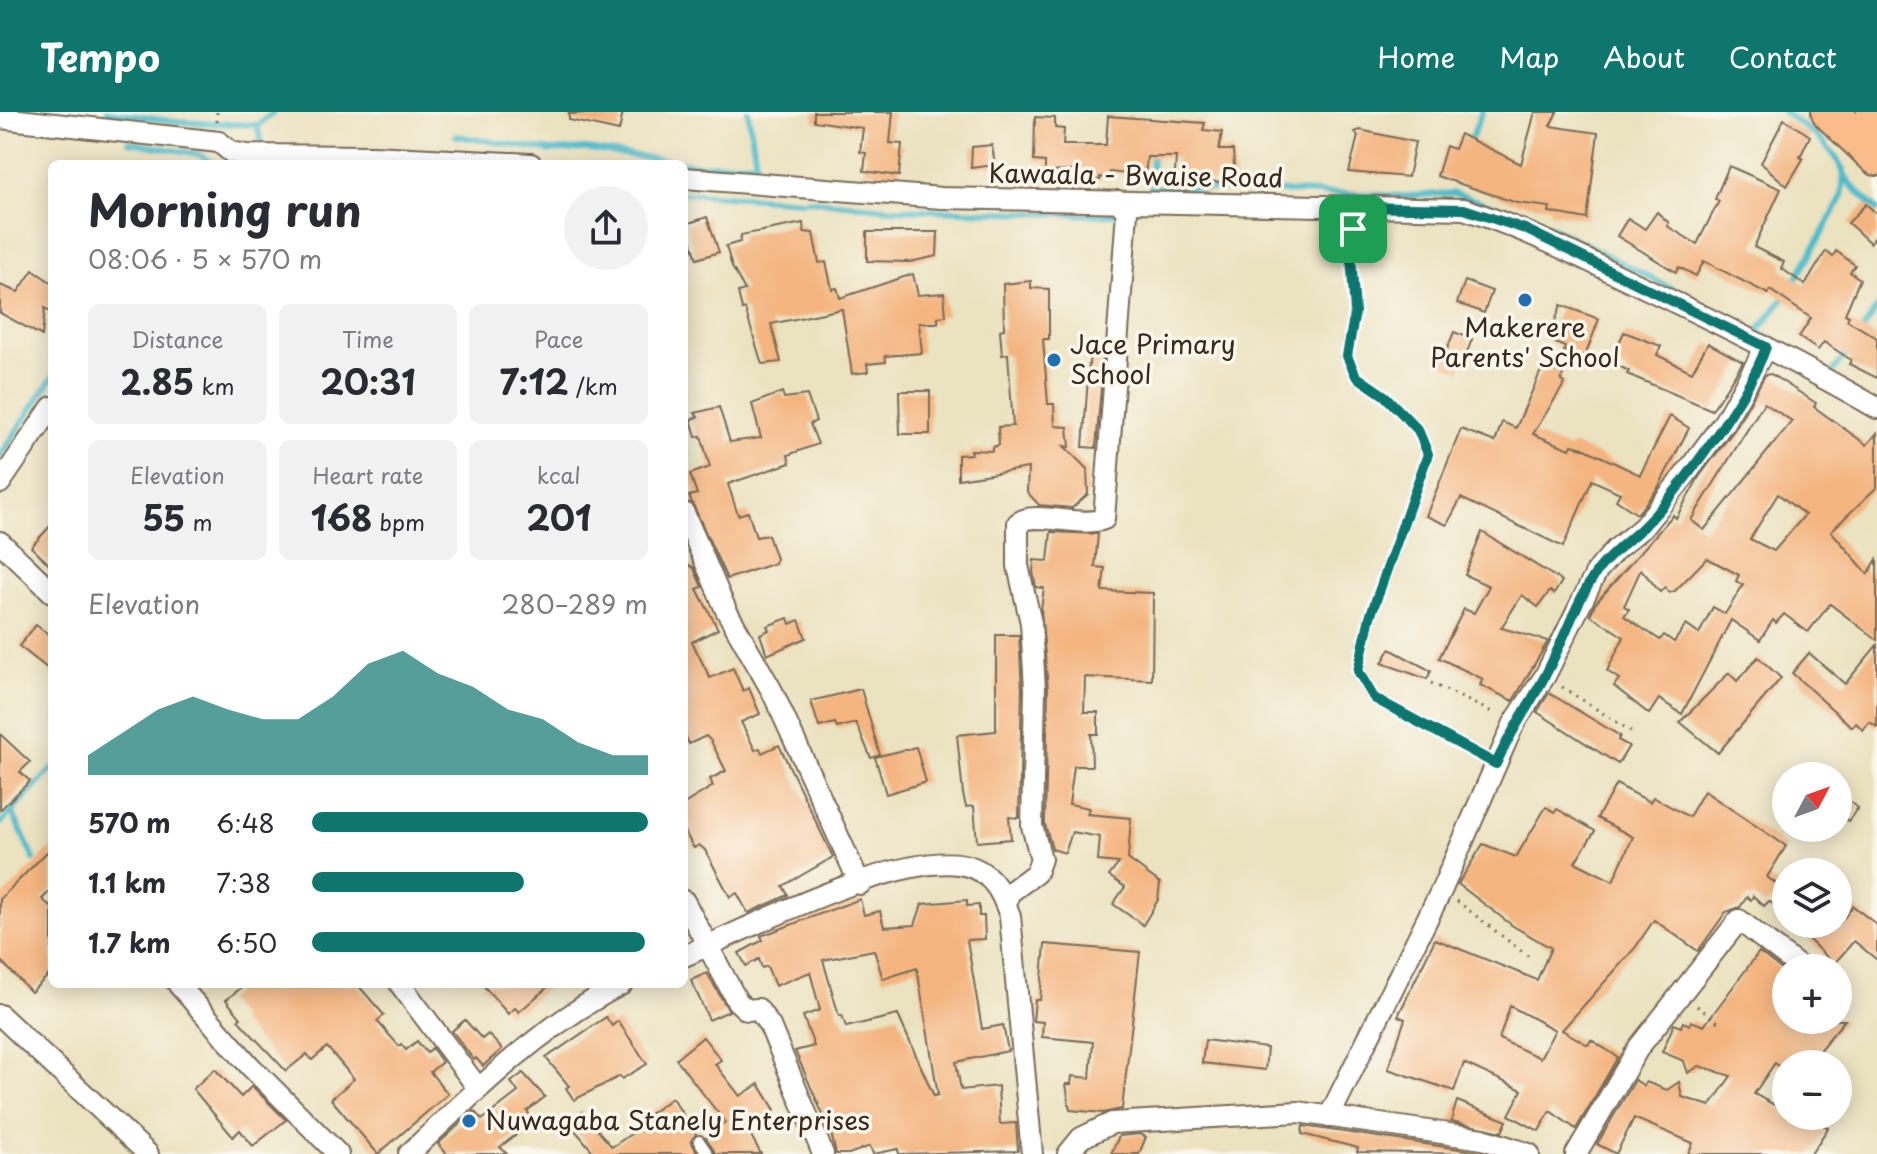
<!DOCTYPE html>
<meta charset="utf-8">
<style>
:root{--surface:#fff;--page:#f2f2f3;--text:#2b2b33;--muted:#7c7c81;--accent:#0f766e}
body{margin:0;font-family:"Playpen Sans",sans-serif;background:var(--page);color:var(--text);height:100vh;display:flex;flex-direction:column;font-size:30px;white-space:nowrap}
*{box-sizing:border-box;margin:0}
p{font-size:26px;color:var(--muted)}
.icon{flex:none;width:44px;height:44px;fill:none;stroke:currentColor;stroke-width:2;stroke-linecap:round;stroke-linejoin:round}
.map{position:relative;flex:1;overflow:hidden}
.side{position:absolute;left:48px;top:48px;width:640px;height:828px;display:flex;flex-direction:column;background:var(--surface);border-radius:12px;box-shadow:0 4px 20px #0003}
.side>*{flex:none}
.needle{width:52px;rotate:49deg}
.tools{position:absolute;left:1772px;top:650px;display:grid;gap:16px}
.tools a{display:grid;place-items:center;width:80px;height:80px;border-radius:50%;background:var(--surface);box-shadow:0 4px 20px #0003;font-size:40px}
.pin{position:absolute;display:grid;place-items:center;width:68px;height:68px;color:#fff;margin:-34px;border-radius:16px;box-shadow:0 4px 12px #0006}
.round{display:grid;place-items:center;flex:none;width:84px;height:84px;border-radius:42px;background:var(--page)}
.overview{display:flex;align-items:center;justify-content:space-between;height:136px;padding:0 40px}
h1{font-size:44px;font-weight:700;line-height:60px}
.figures{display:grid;grid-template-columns:repeat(3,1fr);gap:12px;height:136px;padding:8px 40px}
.figures div{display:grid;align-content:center;border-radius:12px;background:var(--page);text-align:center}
.figures b{font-size:34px;font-weight:700}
.figures small{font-size:22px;font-weight:400}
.figures p{font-size:22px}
.chart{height:224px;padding:16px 40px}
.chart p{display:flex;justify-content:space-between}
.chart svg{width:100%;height:144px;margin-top:8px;fill:var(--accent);opacity:.7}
ul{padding:0 40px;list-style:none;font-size:26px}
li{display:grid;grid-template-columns:128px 96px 1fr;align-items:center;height:60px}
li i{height:20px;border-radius:10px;background:var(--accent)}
header{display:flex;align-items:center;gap:48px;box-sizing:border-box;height:112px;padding:0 40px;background:var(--accent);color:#fff}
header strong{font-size:38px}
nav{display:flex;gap:44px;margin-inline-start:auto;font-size:28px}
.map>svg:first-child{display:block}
</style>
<header>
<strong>Tempo</strong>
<nav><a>Home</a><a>Map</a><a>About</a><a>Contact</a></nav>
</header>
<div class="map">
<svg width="1877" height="1042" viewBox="0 0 1877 1042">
<rect width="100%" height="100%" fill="#fbf7ec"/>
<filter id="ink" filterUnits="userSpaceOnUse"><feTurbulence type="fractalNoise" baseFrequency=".0125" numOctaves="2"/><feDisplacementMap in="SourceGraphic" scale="16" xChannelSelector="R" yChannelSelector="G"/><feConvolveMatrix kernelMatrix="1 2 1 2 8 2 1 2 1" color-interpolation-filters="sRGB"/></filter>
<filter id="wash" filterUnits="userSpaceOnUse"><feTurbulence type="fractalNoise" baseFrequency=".006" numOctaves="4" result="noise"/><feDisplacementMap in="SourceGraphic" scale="32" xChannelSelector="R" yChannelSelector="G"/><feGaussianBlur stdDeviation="1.8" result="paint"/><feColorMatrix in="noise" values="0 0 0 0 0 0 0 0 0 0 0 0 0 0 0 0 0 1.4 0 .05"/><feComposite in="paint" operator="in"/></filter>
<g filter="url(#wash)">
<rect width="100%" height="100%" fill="#ebe2c0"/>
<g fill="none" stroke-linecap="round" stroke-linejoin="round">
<g stroke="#50bbcb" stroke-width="6">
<path d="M107,0l72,10 78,3 6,23"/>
<path d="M1784,0l34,25 17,19 15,28 27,26"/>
<path d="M257,14l17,-14"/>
<path d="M456,24l95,15 35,-2 114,16 56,-3 -8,-50"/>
<path d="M129,30l69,12 18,10"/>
<path d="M1469,32l13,-32"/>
<path d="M1152,37l-1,38 256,9 46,-3 85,27 242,124"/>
<path d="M684,81l118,8"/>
<path d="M808,88l85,9 204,6 24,-2"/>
<path d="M1794,171l48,-85 2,-29"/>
<path d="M1758,219l30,-38"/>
<path d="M1860,222l17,-26"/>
<path d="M1831,262l19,-24"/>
<path d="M0,344l52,-78"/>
<path d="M13,702l21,45"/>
<path d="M0,712l52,-55"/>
</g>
</g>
<g id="blocks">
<g fill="#f4b580" fill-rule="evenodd">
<path d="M600,0h23l-4,19 -50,-11v-6z"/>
<path d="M814,0h79l-3,31 12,1 -3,32 -35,-5 2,-18 -6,-1 3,-24 -49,-7z"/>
<path d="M1535,0h22l-7,14 48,7 -11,86 -38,-7 1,-5 -33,-4 -80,-27 9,-30 8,3 6,-15 61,30z"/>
<path d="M1108,4l97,7 -2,7 19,2 -3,18h14l2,33 -46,-3v7l-15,-1 2,-29h-29l-2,19 -35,-4 -1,7 -9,-2v3h-24l-1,-9 -30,1v-10l-11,-1 1,-44 20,1v10l9,1 -1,16h43z"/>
<path d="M1784,7l26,17 -10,21 3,2 -16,27 -26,-23z"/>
<path d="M1360,18l55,12 -7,35 -59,-5 9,-36 -3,-4z"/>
<path d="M992,33l3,20 -24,3 1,-21z"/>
<path d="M1729,54l52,23 -27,58 30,15 -3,6 24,17 21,-34 7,5 3,-5 19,14 -5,7 10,7 -15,35 4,2 -2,4 30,18v40l-28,-14 2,-4 -27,-18 -6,8 -19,-13 12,-19 -41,-28 -2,4 -64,-33 -8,15 -17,-9 -3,5 -59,-36 11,-18 17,11 12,-17 12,11 -2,3 30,18 22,-43 -4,-2z"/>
<path d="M1866,92l11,10v21l-7,8 -22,-20z"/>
<path d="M707,105l12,35 -22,7 -11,-35z"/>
<path d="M803,111l1,9 9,1 6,30 7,-1 6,27 5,-1 3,10 73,-24 5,21 26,-2 2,23 -8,1v6h-19l3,30 -37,3 1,6 -19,2 1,8 -16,2 -10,-65 -71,15 10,38 -19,2 -17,-55 -3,1 -4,-18 7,-2 -13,-23 -6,-21 14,-4 1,-7z"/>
<path d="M867,120h71l-1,24 -27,6 -43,-1z"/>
<path d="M33,158l19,13v30l-7,-5 -3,28 -42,-23v-28l18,7z"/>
<path d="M1031,169v7l18,1v50h-6l5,65h6l1,22 13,1 2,20 -6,-1 23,23 1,25 -16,14 -33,-3 -12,-13 1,-24 -70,11v-24l13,-1v-4l21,1v-4l7,-2 -1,-18 15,-1 -5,-72 -6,1 -2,-25 4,-1 -1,-45z"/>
<path d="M1465,169l27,10 -8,22 -27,-10z"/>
<path d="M1561,193l38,14 -14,37 -21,-5 1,-4 -17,-7z"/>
<path d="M1454,220l18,7 -12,32 -19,-7z"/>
<path d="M1624,220l37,14 -4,9 35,17 16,-29 35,19 -31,48 -85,-36 2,-3 -19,-9z"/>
<path d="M1090,238l14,1 -8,97 -13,-1z"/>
<path d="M1543,254l20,8 -2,7 4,2 -32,51 37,15 2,-4 11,3 57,27 30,-59 19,12 -31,60 -21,26 -21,-14 4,-7 -28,-13 -29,67 -102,-49 -14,27 -21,-9 35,-87 34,13 7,-20 14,6z"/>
<path d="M1771,262l45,29 -2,4 53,38 10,-12v54l-46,44 37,43 9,-15v81l-47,-36 -22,28 -24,-18 -8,9 -3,-3 -13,20 -29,-20 -49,94 -23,-15 -10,15 -35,-28 5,-7 -12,-8 17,-34 -34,-22 5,-11 78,-89 3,3 23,-41 36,-48 30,-54zM1764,291l28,18 -88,109 -13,-10zM1778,382l27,21 -31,36 -24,-12zM1707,446l32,17 -3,6 7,4 -18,29 -12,-7 -14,27 -13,-9 -12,17 -10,-7 -4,5 -36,-24 5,-7 -5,-3 17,-37 19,23 5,-5 4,6 6,-2z"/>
<path d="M899,279h31v43h-30z"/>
<path d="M782,280l2,6 23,-3 9,26 -6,3 8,20 -30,11 2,8 -62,21 10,31 10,-3 8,25 12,-2 8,24 -1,4 -48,16 -38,-83 8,-2 -7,-20 20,-7 -9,-31 -5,1 -5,-18 7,-2 -3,-4 24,-6 11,35 31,-4 -9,-34z"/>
<path d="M52,412v43l-21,-20z"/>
<path d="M1051,420l47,2 -3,33 10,1 -3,23 51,2 -1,87 -67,-3 -1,35h14v22h-7l1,32h-18l-5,38 20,4 -2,6 44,4 -3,41 32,24 -2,17 -15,25 -30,-21 12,-17 -16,-11 10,-13 -21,-2 2,-24 -28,-5 -7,21 -13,-4 -7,-25 3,-135 -7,-80 3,-21 -8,-1 -3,-15 1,-12 14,1z"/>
<path d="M1482,420l80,49 -8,13 -4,-3 -12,16 -16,-12 -21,33 47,13 -35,60 -33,-16 3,-6 -44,-21 25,-49 10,4 15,-27 -24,-11z"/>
<path d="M684,450l10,6 8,19 -5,2 21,40 -26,13 18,36 23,-10 10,23 6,-3 11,26 -19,8 14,28 5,-2 2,5 17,-8 54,112 -50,29 5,9 -40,18 -11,-20 -7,4 -25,-47 -6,-5 -5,3 -10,-17v-27l29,-18 -3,-7 16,-8 -15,-30 -5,-5 -17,8 -5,-11z"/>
<path d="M788,506l2,6 9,-4 7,18 -39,17 -7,-21 9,-4 -2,-4z"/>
<path d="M36,513l16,12v35l-33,-26z"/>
<path d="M996,523h23l3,54 -3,129 -10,-1 2,22 -34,3 -3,-36 -8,1 -3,-13 -6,-59 39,-4z"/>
<path d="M1877,533v82l-7,-5 -7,8 -7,-7 -4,4 -60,-54 17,-20 36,31z"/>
<path d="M1390,537l41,22 -4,8 -45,-16z"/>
<path d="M1758,545l23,21 -63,75 -38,-31 49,-49 8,8z"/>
<path d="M861,577l19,66 -9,3 -15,-35 -19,5 -2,-5 -16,4 -8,-26z"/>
<path d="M1549,581l71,43 -2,4 11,6 -11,18 -81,-52z"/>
<path d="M0,622l30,28 -10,10 10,9 -30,29z"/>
<path d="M916,635l10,35 -40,12 -11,-37z"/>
<path d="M1616,672l34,18 3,-5 36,20 15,-26 82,55 -19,31 19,14v23l-17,-13 -5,5 -11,-10 -2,4 -4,-3 -7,10 -14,5 -28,39 -44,-31 -19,28 -73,82 26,15 3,-5 27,17 -42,72 -26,-18 -11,20 -30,-16 13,-25 -58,-27 -10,28 -66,-22 17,-50 -7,-3 37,-77 102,41 14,-32 -38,-22 -55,-42 25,-40 33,13 30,-50 9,5 2,-3 38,22 -20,31 38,19 20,-44 -36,-19zM1510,894l45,24 -15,28 -41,-19z"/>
<path d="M1838,680l20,16 -10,13 -10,-8z"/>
<path d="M52,735v42l-10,10 10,9v64l-21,20 -31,-32v-61z"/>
<path d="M860,787l4,16 16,-4 4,16 31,-2 7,-21 45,-4v6l12,-1v11h5l1,23 -18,1 15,89 21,-4 5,26 -52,11 5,28 37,-4 2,38 16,-1 2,28 -119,3 -1,-5 -25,5 -3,-8 -21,8h-13l-5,-21 -36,-82 19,-5 -11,-30 17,-6 -10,-38 -35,14 -8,-20 -5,2 -3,-9 -13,7 -7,-13 24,-13 -2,-4zM874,838l9,29 34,-11 21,127 -4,1 -36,-81 -52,12 -4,-12 -3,1 -16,-56z"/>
<path d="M1853,794l24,19v35l-23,-19 -20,23 -26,-25 4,-4 -14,-11h41z"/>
<path d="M1045,832l95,8 -18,157 -19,4 -33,-3 -4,-26h5l1,-8 18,2 3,-36 -51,-5 1,-15 -10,-1 2,-21h5z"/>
<path d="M1759,840l27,21v47h59l-29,34 -7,-6 -13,16h-10v8l-11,-9 -21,31 28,15 4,7h25l17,12 -17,26h-123l5,-11 -59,-25 -18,36 -19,-10 38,-64 9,6 2,-4 21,8 12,-8 3,15 28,9 21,-30 -32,-10 -11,7 -4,-12 -22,-9 12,-28 7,3 2,-5 7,3 1,-4 13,5z"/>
<path d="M707,861l22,38 -20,9 -18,-40z"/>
<path d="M246,872h111l27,31 -7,6 22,25 2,-2 5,6 11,-9 10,12 5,-5 10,14 -12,10 18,22 -70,60 -47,-55 23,-20 -27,-32 -15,13 -5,-6 -21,17 -48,-51 3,-2 -15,-18z"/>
<path d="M482,872h69l-32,28 -4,-4 -7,6z"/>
<path d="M606,905l6,9 6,-5 29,43 -25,15 -2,-3 -46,24 -8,-12 3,-2 -23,-28z"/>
<path d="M465,908l17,19 6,-5 14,15 -19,17 -7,-8 -2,2 -22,-29z"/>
<path d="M703,925l18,23 -6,4 25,32 19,-12 16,26 -5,3 3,4 -24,15 12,22h-45l-10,-16 19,-16 -49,-63z"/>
<path d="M1205,928l62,8 -2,22 -63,-7z"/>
<path d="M215,957l26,28 11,-11 34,34 -33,26 -13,-16 -7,7 -40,-48z"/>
<path d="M523,961l22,24 -18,14 7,10 -34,26 7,7h-60l-9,-10 36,-33 8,9 36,-28 -7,-10z"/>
<path d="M672,986l24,36 -5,7 7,13h-103l-26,-31 13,-11 30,35 39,-27 -3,-5z"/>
<path d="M1457,989l50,20 -5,11 -51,-11z"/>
<path d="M1303,1014l177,26 7,2 -130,-2 1,-4 -56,-14z"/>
<path d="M1140,1022l6,3 -7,17h-28l8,-18z"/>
</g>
</g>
</g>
<g filter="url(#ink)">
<use href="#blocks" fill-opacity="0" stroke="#796a57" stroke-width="2"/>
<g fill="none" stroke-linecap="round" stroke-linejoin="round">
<defs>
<g id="service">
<path d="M1355,95l-4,49 4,56 -8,44 9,20 29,20 33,34 10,24 -58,163 -12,54 16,27 122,66"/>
<path d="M699,1029l9,13"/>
</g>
<g id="minor">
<path d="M0,6l219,24 12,10 16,3 126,1 158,8"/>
<path d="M684,66l258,20 522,11c65,21 118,49 179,78 80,38 158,77 234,121"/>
<path d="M0,371l52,-76"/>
<path d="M684,401l42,97 46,81 88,193"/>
<path d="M0,430l52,50"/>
<path d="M684,789l53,100 10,9 11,-1 12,17 53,128"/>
<path d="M1006,792l3,-11 27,-20 5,-14 -9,-33 3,-137 -4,-66 -13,-57v-43c16,-13 63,5 86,-4l23,-307 -9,-11"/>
<path d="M684,844c62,-26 229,-114 290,-88 21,9 29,28 36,48l22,238"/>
<path d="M178,872l72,82 88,88"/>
<path d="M400,872l78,104"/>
<path d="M0,903l148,139"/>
<path d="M1329,1005l113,-228 72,-166 31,-47 52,-105 18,-21 28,-23 41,-51 40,-54 42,-75"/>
<path d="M409,1042c65,-62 133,-129 213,-170"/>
<path d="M1068,1042l13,-16 31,-15 186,-11 185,27 46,15"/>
<path d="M1576,1042l63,-107 100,-127 58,45"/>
</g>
<g id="motorway">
<path d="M1830,0l47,45"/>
<path d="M1875,0l2,2"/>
</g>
</defs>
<use href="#service" stroke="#796a57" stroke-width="14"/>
<use href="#minor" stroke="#796a57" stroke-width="24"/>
<use href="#motorway" stroke="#796a57" stroke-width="40"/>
<g stroke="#796a57" stroke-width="3" stroke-dasharray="2 6" stroke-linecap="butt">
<path d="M217,10v-10"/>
<path d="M1431,571l65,31"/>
<path d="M1562,575l70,45"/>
<path d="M1457,789l72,56"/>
<path d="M1697,894l25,19"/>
</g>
<use href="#service" stroke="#fff" stroke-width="10"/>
<use href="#minor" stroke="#fff" stroke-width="20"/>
<use href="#motorway" stroke="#fabc8b" stroke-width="36"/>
</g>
</g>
<g fill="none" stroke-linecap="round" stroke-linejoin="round" filter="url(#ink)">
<defs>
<path id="route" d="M1355,95l109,2 61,20 241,118c-16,47 -87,145 -124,181 -15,14 -31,25 -44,42 -22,31 -34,70 -52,104 -16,31 -35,56 -50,90l-122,-66 -16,-27 12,-54 58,-163 -10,-24 -33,-34 -29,-20 -9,-20 8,-44 -4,-56z"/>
</defs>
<use href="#route" stroke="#fff" stroke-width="16"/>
<use href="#route" stroke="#0f766e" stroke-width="10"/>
</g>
<g fill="#1f6fb2" stroke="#fbf7ec" stroke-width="3">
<circle cx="1525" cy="188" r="8"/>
<circle cx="1054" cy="248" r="8"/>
<circle cx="469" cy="1009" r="8"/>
</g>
<g text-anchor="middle" stroke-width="7" stroke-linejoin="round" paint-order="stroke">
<g font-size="26" fill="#3b2a1e" stroke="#fbf7ec">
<text transform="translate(1136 64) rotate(1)" y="9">Kawaala - Bwaise Road</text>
</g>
<g font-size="26" fill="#3b2a1e" stroke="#fbf7ec" text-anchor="start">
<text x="1525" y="225" text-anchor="middle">Makerere<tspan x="1525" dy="30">Parents' School</tspan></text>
<text x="1070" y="242">Jace Primary<tspan x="1070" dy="30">School</tspan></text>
<text x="485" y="1018">Nuwagaba Stanely Enterprises</text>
</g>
</g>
</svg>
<div class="tools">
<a><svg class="needle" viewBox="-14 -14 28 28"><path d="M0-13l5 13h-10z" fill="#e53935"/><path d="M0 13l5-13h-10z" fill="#7c7c81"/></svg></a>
<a><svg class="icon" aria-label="layers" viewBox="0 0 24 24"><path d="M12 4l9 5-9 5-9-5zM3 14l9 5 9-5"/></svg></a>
<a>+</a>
<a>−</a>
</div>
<div class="pin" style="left:1353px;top:117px;background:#1e9e55"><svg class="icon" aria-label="arrive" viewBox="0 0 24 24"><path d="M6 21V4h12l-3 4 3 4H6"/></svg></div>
<section class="side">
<div class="overview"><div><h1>Morning run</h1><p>08:06 · 5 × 570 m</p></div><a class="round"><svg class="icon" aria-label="share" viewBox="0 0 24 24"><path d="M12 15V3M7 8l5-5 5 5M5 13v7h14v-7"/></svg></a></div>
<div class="figures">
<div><p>Distance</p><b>2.85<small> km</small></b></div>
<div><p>Time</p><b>20:31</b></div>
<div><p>Pace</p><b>7:12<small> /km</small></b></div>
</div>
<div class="figures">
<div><p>Elevation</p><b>55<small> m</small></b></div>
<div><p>Heart rate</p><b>168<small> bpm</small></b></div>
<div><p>kcal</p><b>201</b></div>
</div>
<div class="chart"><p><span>Elevation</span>280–289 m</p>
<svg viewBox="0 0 160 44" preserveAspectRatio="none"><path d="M0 44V38L10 31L20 24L30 20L40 24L50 27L60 27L70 20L80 10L90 6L100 13L110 17L120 24L130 27L140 34L150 38L160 38V44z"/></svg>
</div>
<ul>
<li><b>570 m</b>6:48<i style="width:100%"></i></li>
<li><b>1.1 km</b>7:38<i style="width:63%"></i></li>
<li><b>1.7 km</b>6:50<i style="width:99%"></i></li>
</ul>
</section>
</div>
